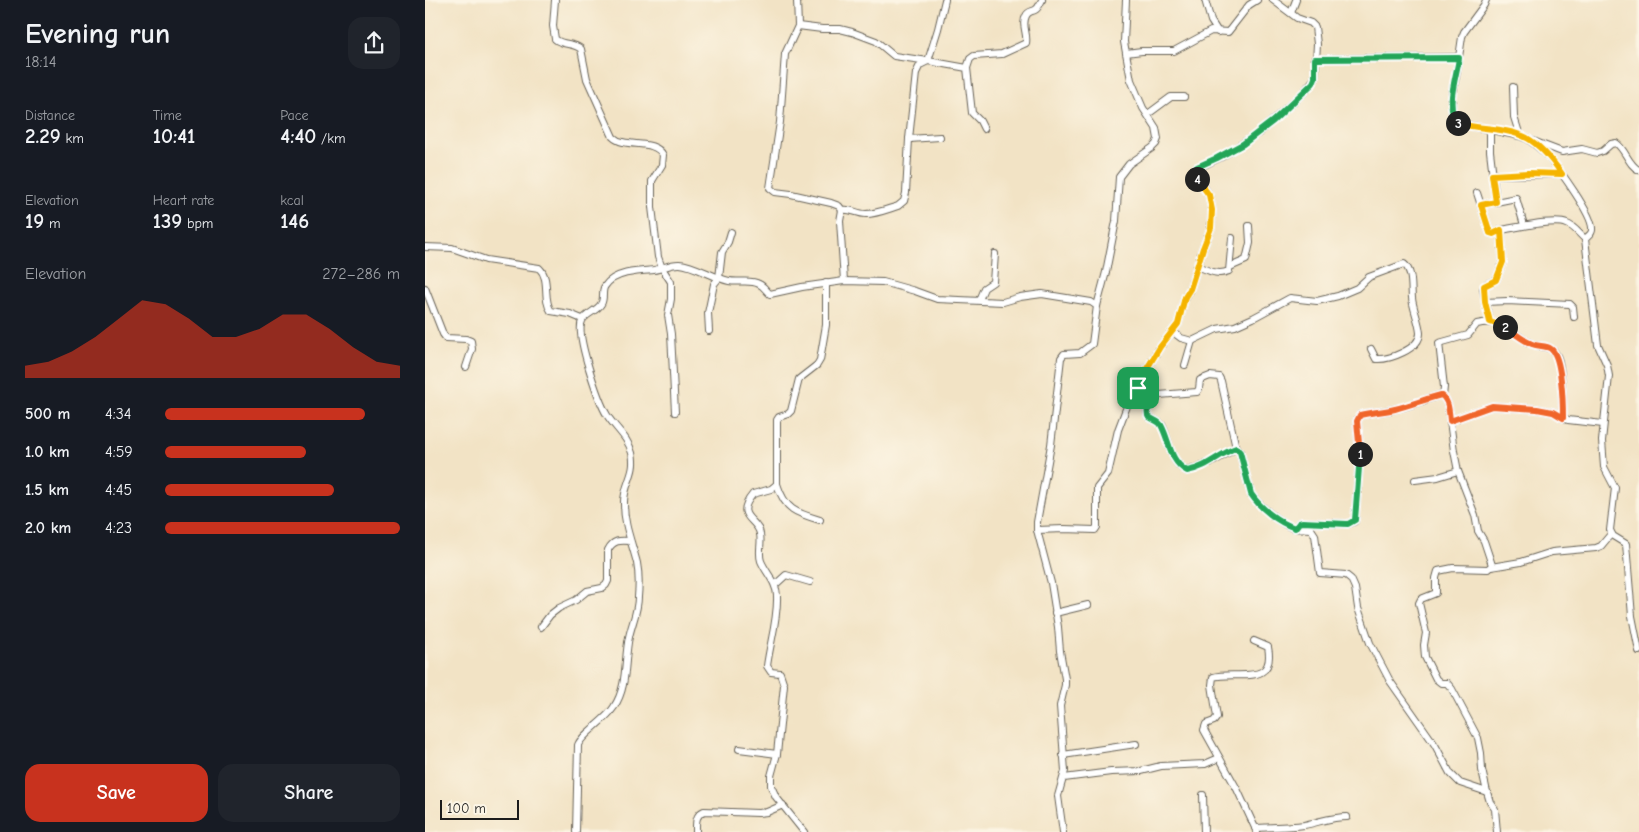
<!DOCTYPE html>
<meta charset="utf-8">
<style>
:root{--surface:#171b24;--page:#20242c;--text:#f1f3f6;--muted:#9ea1a6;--accent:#c8321e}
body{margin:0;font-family:"Comic Neue",sans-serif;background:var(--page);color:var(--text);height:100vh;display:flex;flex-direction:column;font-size:19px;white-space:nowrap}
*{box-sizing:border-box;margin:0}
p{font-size:16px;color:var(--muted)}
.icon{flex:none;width:28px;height:28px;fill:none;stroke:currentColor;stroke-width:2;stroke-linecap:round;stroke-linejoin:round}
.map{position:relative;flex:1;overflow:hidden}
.panel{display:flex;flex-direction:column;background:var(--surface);width:425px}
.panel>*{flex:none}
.scale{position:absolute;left:15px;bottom:12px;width:79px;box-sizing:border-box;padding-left:5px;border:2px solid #1c1c1c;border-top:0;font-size:14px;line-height:18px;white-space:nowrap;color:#1c1c1c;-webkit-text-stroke:4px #fcf5e5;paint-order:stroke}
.pin{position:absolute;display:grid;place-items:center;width:42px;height:42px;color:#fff;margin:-21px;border-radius:10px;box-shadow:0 2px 8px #0006}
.km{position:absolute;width:25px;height:25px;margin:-12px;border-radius:50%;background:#222;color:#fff;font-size:14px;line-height:25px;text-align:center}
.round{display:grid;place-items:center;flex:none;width:52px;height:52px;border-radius:15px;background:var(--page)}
.head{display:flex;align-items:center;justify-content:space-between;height:85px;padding:0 25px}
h1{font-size:28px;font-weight:600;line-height:38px}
.figures{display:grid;grid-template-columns:repeat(3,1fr);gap:8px;height:85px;padding:5px 25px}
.figures div{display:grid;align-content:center}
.figures b{font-size:21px;font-weight:600}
.figures small{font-size:14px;font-weight:400}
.figures p{font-size:14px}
.chart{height:140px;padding:10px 25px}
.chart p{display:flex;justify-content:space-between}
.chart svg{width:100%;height:90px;margin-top:5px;fill:var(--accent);opacity:.7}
.primary-button{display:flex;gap:10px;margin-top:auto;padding:10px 25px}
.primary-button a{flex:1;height:58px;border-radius:15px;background:var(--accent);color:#fff;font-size:20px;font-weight:600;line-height:58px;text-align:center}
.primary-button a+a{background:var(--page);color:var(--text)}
ul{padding:0 25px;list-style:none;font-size:16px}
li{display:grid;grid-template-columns:80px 60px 1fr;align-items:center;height:38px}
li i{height:12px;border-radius:6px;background:var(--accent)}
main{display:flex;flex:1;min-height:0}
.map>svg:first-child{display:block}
</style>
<main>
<section class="panel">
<div class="head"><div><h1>Evening run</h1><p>18:14</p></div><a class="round"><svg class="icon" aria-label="share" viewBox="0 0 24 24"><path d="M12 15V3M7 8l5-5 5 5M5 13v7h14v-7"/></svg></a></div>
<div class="figures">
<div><p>Distance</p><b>2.29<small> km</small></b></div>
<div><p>Time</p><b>10:41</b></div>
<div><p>Pace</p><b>4:40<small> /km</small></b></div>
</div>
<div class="figures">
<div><p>Elevation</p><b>19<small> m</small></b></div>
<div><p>Heart rate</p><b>139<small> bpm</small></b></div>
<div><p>kcal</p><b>146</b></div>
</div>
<div class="chart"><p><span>Elevation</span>272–286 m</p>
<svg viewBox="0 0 160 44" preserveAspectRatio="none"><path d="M0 44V38L10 36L20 31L30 24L40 15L50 6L60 8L70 15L80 24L90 24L100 20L110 13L120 13L130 20L140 29L150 36L160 38V44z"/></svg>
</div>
<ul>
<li><b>500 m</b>4:34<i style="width:85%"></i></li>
<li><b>1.0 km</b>4:59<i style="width:60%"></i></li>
<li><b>1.5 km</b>4:45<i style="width:72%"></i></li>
<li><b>2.0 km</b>4:23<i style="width:100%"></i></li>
</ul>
<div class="primary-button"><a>Save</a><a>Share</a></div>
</section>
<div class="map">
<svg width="1214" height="832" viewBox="0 0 1214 832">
<rect width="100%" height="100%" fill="#fcf5e5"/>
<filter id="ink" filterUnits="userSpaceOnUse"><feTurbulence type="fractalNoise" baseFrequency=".02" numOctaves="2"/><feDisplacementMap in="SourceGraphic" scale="10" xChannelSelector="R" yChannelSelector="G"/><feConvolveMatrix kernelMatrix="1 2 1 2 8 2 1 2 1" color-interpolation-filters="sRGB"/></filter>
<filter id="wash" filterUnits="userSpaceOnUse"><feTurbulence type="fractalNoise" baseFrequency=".0096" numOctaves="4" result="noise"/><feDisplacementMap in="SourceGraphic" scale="20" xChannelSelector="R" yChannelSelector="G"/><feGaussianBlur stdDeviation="1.12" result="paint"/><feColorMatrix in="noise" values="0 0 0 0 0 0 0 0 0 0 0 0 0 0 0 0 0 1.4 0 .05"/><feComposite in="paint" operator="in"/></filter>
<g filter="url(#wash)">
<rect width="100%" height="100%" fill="#f2e3c5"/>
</g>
<g filter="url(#ink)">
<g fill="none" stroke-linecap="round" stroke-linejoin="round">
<defs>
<g id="minor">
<path d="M130,0l-2,26 2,13c8,7 18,3 26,10l6,30 26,58c12,12 41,1 50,18l-1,10 -10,16v26l6,50 4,11 9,14v17l-3,16 3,19 4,78"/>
<path d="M372,0l1,26 -13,28 -5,68 -10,66 5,4 16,2 40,9 8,3 3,4"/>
<path d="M780,0l6,21 7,11"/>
<path d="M1061,0l-2,5 -20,27 -2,5 -6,40 -4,16v21l6,9 62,13 42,16 20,-3 15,4 6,-2 8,-7 5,-1c10,7 12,22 23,27"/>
<path d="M866,13l5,-13"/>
<path d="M373,26l24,3h18l12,3 24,9 18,15 34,5 10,-32 7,-29"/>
<path d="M701,53l16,-2h32l37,-20 17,1 21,-27 8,-5"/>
<path d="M890,59l144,-2"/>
<path d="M542,68l3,-9 4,-3 28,-2 24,-11c2,-9 -5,-18 0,-27 2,-5 5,-4 9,-6 4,-2 5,-7 7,-10"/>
<path d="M1088,87l1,30 6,19"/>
<path d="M723,114l23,-17h13"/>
<path d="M1065,129v22l6,51"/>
<path d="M1102,138c7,6 15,12 21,18 10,12 46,60 44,74 0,4 -4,6 -7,9l13,106 9,20 2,11 -7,65 2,26 11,21 -5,42 3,6 13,8 6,72 7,35"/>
<path d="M484,139l31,-2"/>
<path d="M1067,175l70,-1"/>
<path d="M1052,193l13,40 3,1 8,-4"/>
<path d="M1056,205l35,-7 8,27"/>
<path d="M0,247l27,1 34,12 53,8c12,11 3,31 12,43l19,3 12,5"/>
<path d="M772,266c11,4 20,10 32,5l3,-33"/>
<path d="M805,267l16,-7 4,-17 -1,-17"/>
<path d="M419,281l-4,-60 2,-11c8,-2 15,4 24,4 10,0 22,-5 32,-8l6,-5 2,-8 3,-54 7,-66 4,-8 8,-4 39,7 5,45 8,8 4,8"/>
<path d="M0,288l18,46 3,4 20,1 5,2 1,8 -6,18"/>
<path d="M554,300l5,-12 9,-6 2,-28"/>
<path d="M1060,302l22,-1 63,3 3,3 1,10"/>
<path d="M1065,322l-7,-33 4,-5 9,-4 7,-18 -2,-32c14,-2 54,-12 66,-6 7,2 12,10 18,15"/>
<path d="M284,331l-1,-18 6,-29 5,-6 3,-26 6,-10 3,-10"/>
<path d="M748,332l8,6 11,3 25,-12 18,-3 18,-8 37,-20 27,3 21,-5 19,-8 12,-11 35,-13c9,7 7,23 8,34 1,11 7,23 8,35 0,16 -31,27 -44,26l-5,-10"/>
<path d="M760,365l7,-24"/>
<path d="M713,388c13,14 7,12 10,28 4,4 11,5 14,9 8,16 7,37 25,46l27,-10 22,-13 4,4 11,42c8,11 31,32 44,34 5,1 11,0 16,1l4,6 5,38 26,2 5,4 4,9 3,20 12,35 20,38 45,64 15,28 10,10 27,9"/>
<path d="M721,396l51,-4 2,-3 1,-9 10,-4 9,1 2,4 15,67"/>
<path d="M1018,396l1,-9 -5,-44 29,-8 9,-11c8,-2 15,-2 23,1 11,3 19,13 30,18 10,5 21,1 27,13 5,10 6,49 6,62"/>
<path d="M990,480l23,-3 20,-6"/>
<path d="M352,484c8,26 19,29 43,36"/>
<path d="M870,528l4,-5 3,-1 46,2 7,-3 5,-69 -3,-31 3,-6c12,-3 23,-3 35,-6 16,-3 30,-10 46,-14 8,5 8,17 9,26"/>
<path d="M612,530l27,-1 31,1 2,-3v-39l11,-14 10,-44 14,-37 6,-5 5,-13 17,-28 18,-23 7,-27 5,-8 13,-41 8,-20 1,-18 -3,-15 -13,-20 -1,-6 28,-13 37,-24 44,-40 11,-14 2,-34 -2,-17 -4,-4 -14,-5 -24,-18"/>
<path d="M1066,567l30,-5 31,-10 44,-4 5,-2 10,-12"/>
<path d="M350,585l11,-10 24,7"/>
<path d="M630,613l33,-8"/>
<path d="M116,627l9,-12 9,-7 17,-8 11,-9 15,-3 4,-3 2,-4v-31c5,-10 12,-10 22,-9"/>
<path d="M829,641l14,6c8,41 -33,23 -55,30l-1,8 5,32 -3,4 -8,3 -2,6 33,59 20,43"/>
<path d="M314,749l38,5"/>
<path d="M638,755l73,-11"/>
<path d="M639,778l47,-6 30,-1 20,-5 44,-2 14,-6"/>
<path d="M778,795l1,37"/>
<path d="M830,828c16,-1 33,-1 49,-3 16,-3 27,-8 43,-8"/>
<path d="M151,832l2,-87c4,-11 28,-25 36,-38 14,-21 10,-47 15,-70 3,-14 9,-26 9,-40 1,-11 1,-24 -1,-34 -5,-20 -13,-38 -13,-59 -1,-20 13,-30 8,-51 -4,-16 -17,-25 -25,-38 -8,-13 -32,-81 -25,-94 3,-7 15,-10 19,-17 4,-6 0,-13 4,-18 9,-14 34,-15 49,-16 8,-1 17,-7 26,-6 14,1 34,14 49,17 10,2 22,-2 30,3 5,2 7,7 11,10l32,-7 42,-6 39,1 32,9 22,8 66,3 17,-5 22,-3 49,8 6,4"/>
<path d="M271,832c0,-9 -1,-17 8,-21l54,2 9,-1 16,-7"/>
<path d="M379,832l-28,-35 -5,-11v-10l6,-22 7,-69 -4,-12 -9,-1 -4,-6c3,-23 11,-47 10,-70 0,-13 -11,-23 -16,-35 -3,-9 1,-18 -1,-27 -2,-16 -27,-16 -7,-40l18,-5 6,-5v-64l2,-3 9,-3 3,-3 8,-32 18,-14 3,-5 6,-35v-42"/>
<path d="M638,832l-5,-36 7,-25 -5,-65 5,-21v-6l-5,-28 -2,-24 -7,-44 -14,-53v-8l14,-77 10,-87 3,-4 16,-1 12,-9 5,-38 9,-34 10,-51 3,-44 10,-13 23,-16 4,-4 2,-5 -2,-11 -13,-20 -12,-28 -7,-38 2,-42"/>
<path d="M1072,832l-2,-23 -5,-7 -3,-10 -5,-22 -1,-17 -3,-15 -26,-49 -5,-6h-6l-5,-4 -11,-22 -1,-12 2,-12 -7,-30 2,-4 15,-6v-15l2,-7 15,-3 35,1 4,-4 -8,-24 -6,-10 -3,-16 -17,-44 -4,-20 -4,-30 42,-15 45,3 16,3 15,8 35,4"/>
</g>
</defs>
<use href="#minor" stroke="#676257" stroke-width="8"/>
<use href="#minor" stroke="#fff" stroke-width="6"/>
</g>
</g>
<g fill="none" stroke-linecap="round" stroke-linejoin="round" filter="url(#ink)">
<defs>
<path id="split-1" d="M713,388c13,14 8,11 10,28 4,4 11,5 13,9 9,16 8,36 26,46 20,-3 33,-18 49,-23l4,4 11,42c10,15 27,28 44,34l4,-5 3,-1 46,2 7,-4 5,-66"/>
<path id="split-2" d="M935,454l-3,-33 3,-6c12,-3 23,-3 35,-6 16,-4 30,-10 46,-14 8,5 8,17 9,26l42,-15 45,3 16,3 10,6c0,-14 -1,-61 -12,-69 -5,-4 -12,-2 -19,-5 -10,-4 -17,-11 -27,-17"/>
<path id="split-3" d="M1033,123c21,7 48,4 69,15 14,8 26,23 35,36l-34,-1 -36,2 4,27 -15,3 9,28 3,1 8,-4 2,32 -7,18 -12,6 1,16 5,20 15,5"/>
<path id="split-4" d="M772,179l-2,-7 2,-5 20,-9 26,-14 30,-23 40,-38 2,-5v-19l144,-1c-2,16 -15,52 -1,65"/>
<path id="split-5" d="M713,388l5,-13 17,-28 18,-23 7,-27 5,-8 13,-41 8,-20 1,-18 -3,-15 -12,-16"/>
</defs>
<use href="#split-1" stroke="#fff" stroke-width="10"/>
<use href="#split-2" stroke="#fff" stroke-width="10"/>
<use href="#split-3" stroke="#fff" stroke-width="10"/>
<use href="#split-4" stroke="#fff" stroke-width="10"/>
<use href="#split-5" stroke="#fff" stroke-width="10"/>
<use href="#split-1" stroke="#22a559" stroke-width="6"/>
<use href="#split-2" stroke="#f0652b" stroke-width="6"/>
<use href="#split-3" stroke="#f5b400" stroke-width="6"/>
<use href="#split-4" stroke="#22a559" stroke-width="6"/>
<use href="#split-5" stroke="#f5b400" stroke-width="6"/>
</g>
</svg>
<div class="scale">100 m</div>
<div class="pin" style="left:713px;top:388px;background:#1e9e55"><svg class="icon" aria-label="arrive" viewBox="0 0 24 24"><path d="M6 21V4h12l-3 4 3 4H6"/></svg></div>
<b class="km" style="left:935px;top:454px">1</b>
<b class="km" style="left:1080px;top:327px">2</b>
<b class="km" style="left:1033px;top:123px">3</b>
<b class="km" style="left:772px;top:179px">4</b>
</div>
</main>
